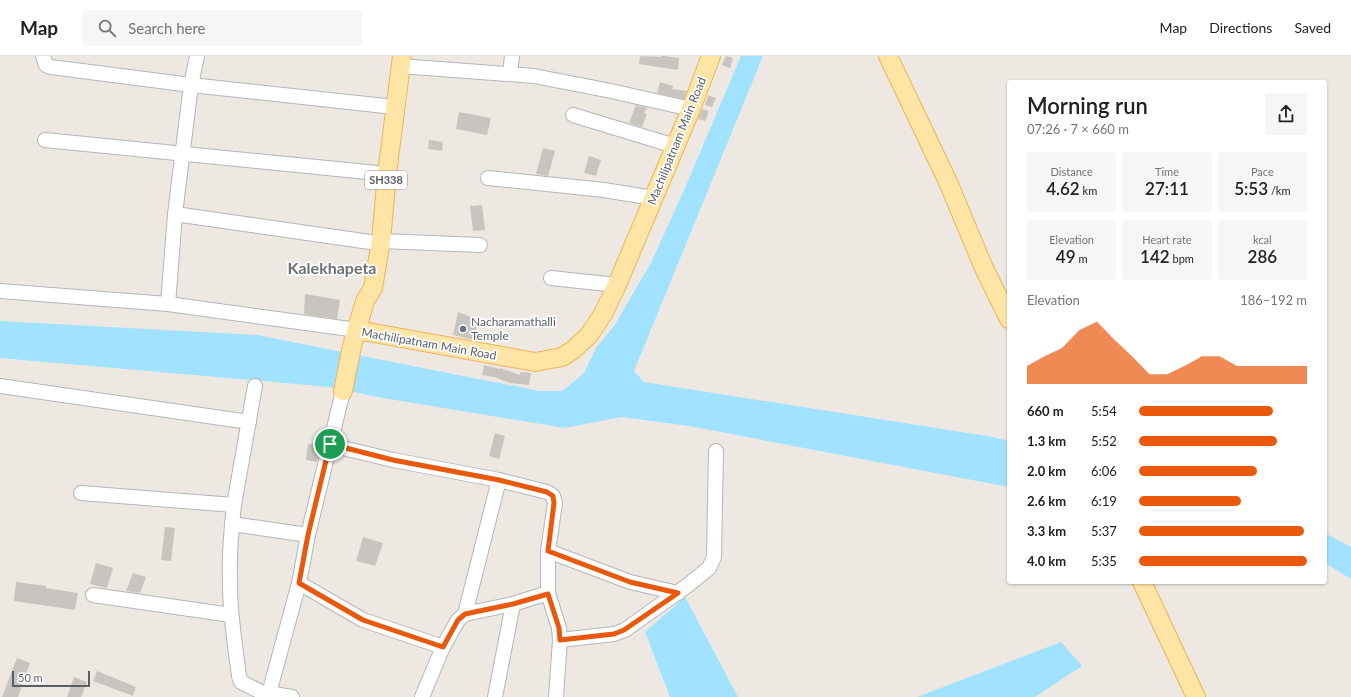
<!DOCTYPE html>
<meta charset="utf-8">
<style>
:root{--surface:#fff;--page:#f6f6f6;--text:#202124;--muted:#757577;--line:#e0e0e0;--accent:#ea580c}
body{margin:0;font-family:Lato,sans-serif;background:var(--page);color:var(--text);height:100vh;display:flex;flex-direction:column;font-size:15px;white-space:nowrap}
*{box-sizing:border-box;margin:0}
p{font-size:13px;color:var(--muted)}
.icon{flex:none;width:22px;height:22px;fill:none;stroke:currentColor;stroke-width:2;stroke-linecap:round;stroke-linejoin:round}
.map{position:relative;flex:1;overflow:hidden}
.panel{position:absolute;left:1007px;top:24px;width:320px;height:504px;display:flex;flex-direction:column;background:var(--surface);border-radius:4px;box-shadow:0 1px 3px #0004}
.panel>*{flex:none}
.scale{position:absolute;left:12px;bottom:10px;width:78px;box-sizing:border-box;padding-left:4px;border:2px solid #5a5f63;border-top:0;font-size:11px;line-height:14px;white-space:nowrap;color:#5a5f63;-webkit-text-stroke:3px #fff;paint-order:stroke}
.pin{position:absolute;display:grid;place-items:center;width:34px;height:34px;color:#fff;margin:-17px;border:2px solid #fff;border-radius:50%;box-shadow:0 1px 4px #0007}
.round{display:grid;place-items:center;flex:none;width:42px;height:42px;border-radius:4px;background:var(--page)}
.overview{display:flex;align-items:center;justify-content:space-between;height:68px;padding:0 20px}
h1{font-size:22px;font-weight:600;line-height:30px}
.figures{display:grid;grid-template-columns:repeat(3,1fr);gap:6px;height:68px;padding:4px 20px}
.figures div{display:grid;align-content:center;border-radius:4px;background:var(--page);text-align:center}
.figures b{font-size:17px;font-weight:600}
.figures small{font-size:11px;font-weight:400}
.figures p{font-size:11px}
.chart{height:112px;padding:8px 20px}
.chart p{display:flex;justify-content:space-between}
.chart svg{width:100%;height:72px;margin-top:4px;fill:var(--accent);opacity:.7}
ul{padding:0 20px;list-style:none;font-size:13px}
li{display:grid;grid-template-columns:64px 48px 1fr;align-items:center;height:30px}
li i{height:10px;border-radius:5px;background:var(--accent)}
header{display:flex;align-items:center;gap:24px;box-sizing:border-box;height:56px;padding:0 20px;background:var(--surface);border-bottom:1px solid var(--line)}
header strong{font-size:19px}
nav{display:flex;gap:22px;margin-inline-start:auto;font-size:14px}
.search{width:280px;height:36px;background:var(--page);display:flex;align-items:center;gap:10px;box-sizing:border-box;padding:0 14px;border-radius:4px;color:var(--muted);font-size:15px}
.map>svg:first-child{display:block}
</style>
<header>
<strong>Map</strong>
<div class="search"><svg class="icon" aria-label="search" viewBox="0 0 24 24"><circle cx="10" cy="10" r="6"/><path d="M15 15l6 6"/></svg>Search here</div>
<nav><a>Map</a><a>Directions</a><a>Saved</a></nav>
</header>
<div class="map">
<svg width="1351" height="641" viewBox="0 0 1351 641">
<rect width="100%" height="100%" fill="#ede9e2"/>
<g fill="#a0e2ff">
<path d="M741,0h22l-129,315 10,11 349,55 16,4v46l-320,-61 -67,-9 -57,11 -188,-31 -47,-10 -330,-29v-37l257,14 282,56h23l22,-18 12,-25 18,-22 37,-63 34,-75z"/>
<path d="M1325,477l26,14v32l-26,-16z"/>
<path d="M685,541l53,100h-68l-25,-65z"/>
<path d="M1061,586l21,24 -47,31h-118z"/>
</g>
<g fill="#c8c4bf">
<path d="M640,0l21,1v-1h3l15,2 -1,12 -39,-6z"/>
<path d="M726,0l7,2 -3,10 -8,-3z"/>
<path d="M660,26l13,4 -1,3 15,2 -3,8 -27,-6z"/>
<path d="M708,39l8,3 -4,9 -7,-2z"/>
<path d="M636,49l11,3 -3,5 3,1 -5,13 -13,-4z"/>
<path d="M702,53l7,2 -4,10 -7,-2z"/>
<path d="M459,56l32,6 -4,17 -31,-6z"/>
<path d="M429,84l14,2 -1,9 -14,-2z"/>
<path d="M543,92l12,3 -7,25 -12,-2z"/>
<path d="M589,100l12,4 -5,16 -12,-3z"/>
<path d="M482,149l3,25 -12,1 -3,-25z"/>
<path d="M305,238l35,6 -3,19 -33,-5z"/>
<path d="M458,256l20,8 -4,20 -21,-5z"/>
<path d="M484,309l16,4v-1l20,7v-3l11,1 -2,12 -19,-2 -16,-6 -12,-2z"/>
<path d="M495,377l10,3 -6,23 -10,-3z"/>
<path d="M308,388l11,1 -2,17 -11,-2z"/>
<path d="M165,471l10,1 -4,33 -10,-1z"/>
<path d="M363,481l20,6 -8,23 -19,-5z"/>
<path d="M96,507l17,5 -6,20 -17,-4z"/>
<path d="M133,517l13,4 -6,16 -14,-2z"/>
<path d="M16,526l30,4v2l32,5 -3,17 -61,-9z"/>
<path d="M17,602l13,5 -12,34h-16z"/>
<path d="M97,615l39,16 -3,9 -40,-15z"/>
<path d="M74,621l13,5 -6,15h-14z"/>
</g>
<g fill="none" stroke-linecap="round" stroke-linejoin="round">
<defs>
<g id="minor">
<path d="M43,0l3,9 5,2 140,18 194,21"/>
<path d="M400,10l134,10 77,15 80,18"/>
<path d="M510,17l2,-17"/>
<path d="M573,59l102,31"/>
<path d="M45,84l332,33"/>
<path d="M488,122l116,12 49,8"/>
<path d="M175,158l16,-129 6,-29"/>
<path d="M381,185l99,4"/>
<path d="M551,222l66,7"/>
<path d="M0,235l168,13 189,26"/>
<path d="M168,248l7,-90 195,28"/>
<path d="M0,330l249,36"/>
<path d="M255,330l-21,119c-3,26 -5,53 -4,79 0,31 5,61 9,92l2,6 20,10 31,5"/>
<path d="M330,389l63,15 106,20 48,12 6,4 2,7 -7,48v42l11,35 1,12 -4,57"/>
<path d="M81,437l153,12"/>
<path d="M232,468l76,11"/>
<path d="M548,495l82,31 48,11"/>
<path d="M299,527l64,37 80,27 -21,50"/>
<path d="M93,539l138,20"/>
<path d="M465,558l34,-134"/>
<path d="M560,584l54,-6 11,-4 63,-45 21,-17 5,-11 2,-106"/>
<path d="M443,591l15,-27 7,-6 48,-10 35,-11"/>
<path d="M268,641l31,-114 9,-48 35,-144"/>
<path d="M495,641l18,-93"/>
</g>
<g id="major">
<path d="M888,0l60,126 35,84 26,53"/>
<path d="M357,274l178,32 27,-5 11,-7 16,-15 14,-21 14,-29 74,-176 20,-53"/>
<path d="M343,335l9,-45 13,-45 8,-13 8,-47 6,-67 15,-118"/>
<path d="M1142,526l54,115"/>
</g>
</defs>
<use href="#minor" stroke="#b3b6b9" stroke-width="16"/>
<use href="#major" stroke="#f1b257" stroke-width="20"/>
<use href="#minor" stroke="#fff" stroke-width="14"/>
<use href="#major" stroke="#ffe5a5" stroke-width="18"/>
</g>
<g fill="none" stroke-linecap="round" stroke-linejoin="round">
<defs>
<path id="route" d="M330,388l63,16 106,20 48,12 6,4 1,7 -6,48 82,31 48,11 -54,37 -10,4 -54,6 -1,-12 -11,-34 -35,10 -48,10 -7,6 -15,27 -80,-27 -64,-37 9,-48z"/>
</defs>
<use href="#route" stroke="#fff" stroke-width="8"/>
<use href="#route" stroke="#ea580c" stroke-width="5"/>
</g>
<circle fill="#6b7280" stroke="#fff" stroke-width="1.5" cx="463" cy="273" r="4"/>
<g text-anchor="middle" stroke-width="3.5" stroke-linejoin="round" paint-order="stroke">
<rect fill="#fff" stroke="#8c8f92" stroke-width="1" x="365" y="115" width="42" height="18" rx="3"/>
<g font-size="11" font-weight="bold" fill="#5a5f63">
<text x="386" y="128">SH338</text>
</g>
<g font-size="12" fill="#5a5f63" stroke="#fff">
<text transform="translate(677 85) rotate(-68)" y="4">Machilipatnam Main Road</text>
<text transform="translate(429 288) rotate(10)" y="4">Machilipatnam Main Road</text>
</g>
<g font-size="12" fill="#5b616d" stroke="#fff" text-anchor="start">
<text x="471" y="270">Nacharamathalli<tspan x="471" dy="14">Temple</tspan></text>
</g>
<g font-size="16" font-weight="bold" fill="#6b7175" stroke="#fff">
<text x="332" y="218">Kalekhapeta</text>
</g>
</g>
</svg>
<div class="scale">50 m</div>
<div class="pin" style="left:330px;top:388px;background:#1e9e55"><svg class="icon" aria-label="arrive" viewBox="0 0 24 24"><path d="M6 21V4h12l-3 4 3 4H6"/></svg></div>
<section class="panel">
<div class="overview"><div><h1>Morning run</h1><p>07:26 · 7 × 660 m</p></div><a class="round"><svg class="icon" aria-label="share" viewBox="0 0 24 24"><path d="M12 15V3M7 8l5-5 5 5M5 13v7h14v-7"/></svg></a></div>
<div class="figures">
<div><p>Distance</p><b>4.62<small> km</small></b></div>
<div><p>Time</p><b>27:11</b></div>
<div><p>Pace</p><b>5:53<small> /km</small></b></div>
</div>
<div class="figures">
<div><p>Elevation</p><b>49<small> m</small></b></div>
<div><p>Heart rate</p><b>142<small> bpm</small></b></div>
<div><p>kcal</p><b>286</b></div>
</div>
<div class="chart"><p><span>Elevation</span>186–192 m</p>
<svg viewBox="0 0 160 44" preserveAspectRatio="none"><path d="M0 44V33L10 27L20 22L30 11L40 6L50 17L60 27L70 38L80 38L90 33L100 27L110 27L120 33L130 33L140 33L150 33L160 33V44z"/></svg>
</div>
<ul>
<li><b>660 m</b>5:54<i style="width:80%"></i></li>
<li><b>1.3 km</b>5:52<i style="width:82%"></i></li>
<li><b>2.0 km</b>6:06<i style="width:70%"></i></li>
<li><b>2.6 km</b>6:19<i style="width:61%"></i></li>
<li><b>3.3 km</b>5:37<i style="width:98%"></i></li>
<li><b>4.0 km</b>5:35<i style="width:100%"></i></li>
</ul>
</section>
</div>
